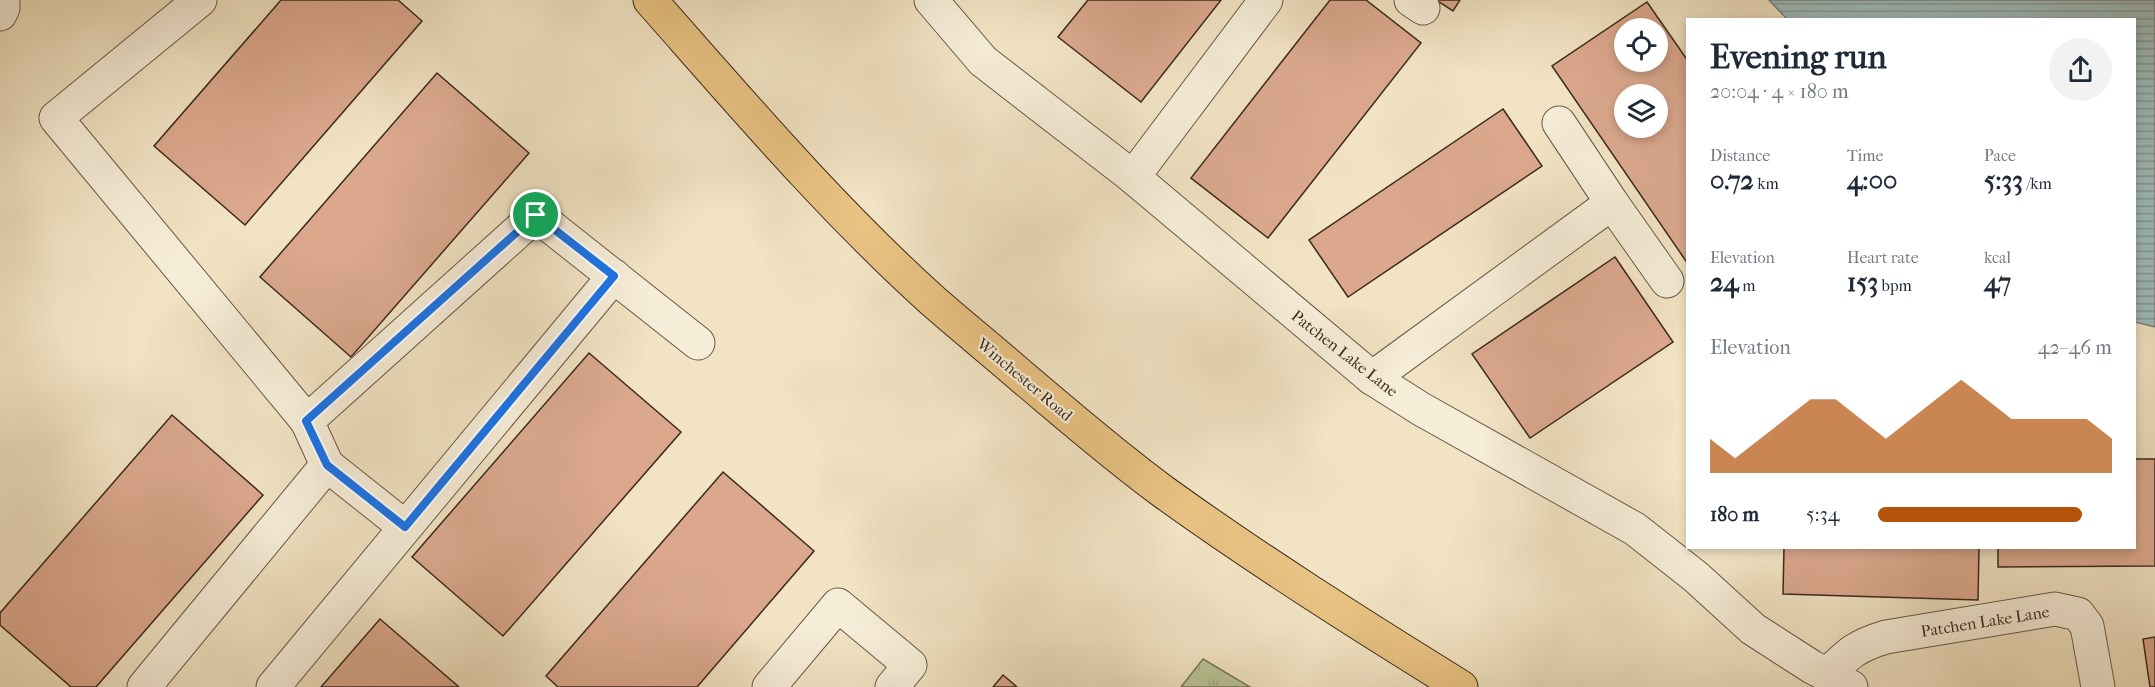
<!DOCTYPE html>
<meta charset="utf-8">
<style>
:root{--surface:#fff;--page:#f2f2f3;--text:#1f2937;--muted:#747a83;--accent:#b45309}
body{margin:0;font-family:"IM FELL French Canon",serif;background:var(--page);color:var(--text);height:100vh;display:flex;flex-direction:column;font-size:22px;white-space:nowrap}
*{box-sizing:border-box;margin:0}
p{font-size:20px;color:var(--muted)}
.icon{flex:none;width:33px;height:33px;fill:none;stroke:currentColor;stroke-width:2;stroke-linecap:round;stroke-linejoin:round}
.map{position:relative;flex:1;overflow:hidden}
.drawer{position:absolute;left:1686px;top:18px;width:450px;height:531px;display:flex;flex-direction:column;background:var(--surface);border-radius:0px;box-shadow:0 3px 9px #0003}
.drawer>*{flex:none}
.buttons{position:absolute;left:1614px;top:18px;display:grid;gap:12px}
.buttons a{display:grid;place-items:center;width:54px;height:54px;border-radius:50%;background:var(--surface);box-shadow:0 3px 9px #0003;font-size:30px}
.pin{position:absolute;display:grid;place-items:center;width:51px;height:51px;color:#fff;margin:-26px;border:3px solid #fff;border-radius:50%;box-shadow:0 2px 6px #0007}
.round{display:grid;place-items:center;flex:none;width:63px;height:63px;border-radius:32px;background:var(--page)}
.head{display:flex;align-items:center;justify-content:space-between;height:102px;padding:0 24px}
h1{font-size:33px;font-weight:700;line-height:45px}
.figures{display:grid;grid-template-columns:repeat(3,1fr);gap:9px;height:102px;padding:6px 24px}
.figures div{display:grid;align-content:center}
.figures b{font-size:26px;font-weight:700}
.figures small{font-size:16px;font-weight:400}
.figures p{font-size:16px}
.chart{height:168px;padding:12px 24px}
.chart p{display:flex;justify-content:space-between}
.chart svg{width:100%;height:108px;margin-top:6px;fill:var(--accent);opacity:.7}
ul{padding:0 24px;list-style:none;font-size:20px}
li{display:grid;grid-template-columns:96px 72px 1fr;align-items:center;height:45px}
li i{height:15px;border-radius:8px;background:var(--accent)}
.map>svg:first-child{display:block}
</style>
<div class="map">
<svg width="2155" height="687" viewBox="0 0 2155 687">
<defs>
<pattern id="grass-tufts" width="24" height="20" patternUnits="userSpaceOnUse" patternTransform="scale(1.5)"><rect width="24" height="20" fill="#b7c496"/><path d="M3 7l-1-3M5 7V3M7 7l1-3M15 17l-1-3M17 17v-4M19 17l1-3" fill="none" stroke="#9ea881"/></pattern>
<pattern id="water-rules" width="6" height="5" patternUnits="userSpaceOnUse" patternTransform="scale(1.5)"><rect width="6" height="5" fill="#9ebcbd"/><path d="M0 2.5h6" fill="none" stroke="#829999"/></pattern>
</defs>
<rect width="100%" height="100%" fill="#f1e3c3"/>
<filter id="stains"><feTurbulence type="fractalNoise" baseFrequency=".00333" numOctaves="4"/><feColorMatrix values="0 0 0 0 .2 0 0 0 0 .09 0 0 0 0 .02 0 0 0 .5 -.17"/></filter>
<radialGradient id="worn" r=".72"><stop offset=".6" stop-color="#630" stop-opacity="0"/><stop offset="1" stop-color="#630" stop-opacity=".3"/></radialGradient>
<path fill="url(#grass-tufts)" stroke="#797659" stroke-width="1.5" d="M1203,659l47,28h-69z"/>
<path fill="url(#water-rules)" stroke="#76817d" stroke-width="1.5" d="M1769,0h386v327l-20,-5 -1,-302 -347,-1z"/>
<g fill="#dba88e" stroke="#3b291c" stroke-width="1.5" fill-rule="evenodd">
<path d="M281,0h117l24,21 -177,204 -91,-79z"/>
<path d="M1088,0h133l-80,102 -83,-65z"/>
<path d="M1330,0h36l55,43 -153,195 -77,-60z"/>
<path d="M1436,0h24l-7,11z"/>
<path d="M1647,2l41,59v203l-136,-198zM1624,28h34v34h-34zM1624,94h34v34h-34z"/>
<path d="M437,73l92,80 -178,204 -91,-80z"/>
<path d="M1503,109l39,57 -194,131 -39,-57z"/>
<path d="M1615,257l58,85 -143,96 -58,-84z"/>
<path d="M589,353l92,79 -178,204 -91,-79z"/>
<path d="M172,415l91,80 -167,192h-25l-71,-62v-12z"/>
<path d="M2134,459h21v107l-157,1v-19h136z"/>
<path d="M723,472l91,79 -117,136h-139l-12,-11z"/>
<path d="M1784,548h195l-1,52 -195,-6z"/>
<path d="M380,619l79,68h-138z"/>
<path d="M2155,637v50h-5l-7,-48z"/>
<path d="M1003,675l14,12h-24z"/>
</g>
<g fill="none" stroke-linecap="round" stroke-linejoin="round">
<defs>
<g id="minor">
<path d="M200,0l-144,118 251,303 229,-206 162,128"/>
<path d="M931,0l52,61 150,116 239,201 49,31 214,120 61,48 57,52 59,38 39,20"/>
<path d="M1411,0l12,8"/>
<path d="M0,14l3,-6v-8"/>
<path d="M1559,123l53,80 55,78"/>
<path d="M1133,177l133,-177"/>
<path d="M1372,378l240,-175"/>
<path d="M327,465l78,62"/>
<path d="M1827,675c22,-22 29,-29 59,-38l169,-28 23,5 9,12 11,61"/>
<path d="M144,687l183,-222 -20,-44"/>
<path d="M273,687l341,-411"/>
<path d="M769,687l69,-82 72,60 -18,22"/>
</g>
<path id="highway" d="M650,0c91,103 181,209 283,301 31,27 63,53 94,80 45,38 90,77 138,112 96,69 196,132 296,194"/>
</defs>
<use href="#minor" stroke="#685846" stroke-width="35"/>
<use href="#highway" stroke="#3b291c" stroke-width="35"/>
<use href="#minor" stroke="#f6edd8" stroke-width="33"/>
<use href="#highway" stroke="#e8c282" stroke-width="33"/>
</g>
<g fill="none" stroke-linecap="round" stroke-linejoin="round">
<defs>
<path id="route" d="M536,215l78,61 -209,251 -78,-62 -21,-44z"/>
</defs>
<use href="#route" stroke="#fff" stroke-width="12"/>
<use href="#route" stroke="#1a73e8" stroke-width="8"/>
</g>
<g text-anchor="middle" stroke-width="4.5" stroke-linejoin="round" paint-order="stroke">
<g font-size="16" fill="#3b291c" stroke="#f6edd8">
<text transform="translate(1345 353) rotate(38)" y="6">Patchen Lake Lane</text>
<text transform="translate(1025 379) rotate(40)" y="6">Winchester Road</text>
<text transform="translate(1985 621) rotate(-9)" y="6">Patchen Lake Lane</text>
</g>
</g>
<rect width="100%" height="100%" filter="url(#stains)"/>
<rect width="100%" height="100%" fill="url(#worn)"/>
</svg>
<div class="buttons">
<a><svg class="icon" aria-label="locate" viewBox="0 0 24 24"><circle cx="12" cy="12" r="6"/><path d="M12 2v4M12 18v4M2 12h4M18 12h4"/></svg></a>
<a><svg class="icon" aria-label="layers" viewBox="0 0 24 24"><path d="M12 4l9 5-9 5-9-5zM3 14l9 5 9-5"/></svg></a>
</div>
<div class="pin" style="left:536px;top:215px;background:#1e9e55"><svg class="icon" aria-label="arrive" viewBox="0 0 24 24"><path d="M6 21V4h12l-3 4 3 4H6"/></svg></div>
<section class="drawer">
<div class="head"><div><h1>Evening run</h1><p>20:04 · 4 × 180 m</p></div><a class="round"><svg class="icon" aria-label="share" viewBox="0 0 24 24"><path d="M12 15V3M7 8l5-5 5 5M5 13v7h14v-7"/></svg></a></div>
<div class="figures">
<div><p>Distance</p><b>0.72<small> km</small></b></div>
<div><p>Time</p><b>4:00</b></div>
<div><p>Pace</p><b>5:33<small> /km</small></b></div>
</div>
<div class="figures">
<div><p>Elevation</p><b>24<small> m</small></b></div>
<div><p>Heart rate</p><b>153<small> bpm</small></b></div>
<div><p>kcal</p><b>47</b></div>
</div>
<div class="chart"><p><span>Elevation</span>42–46 m</p>
<svg viewBox="0 0 160 44" preserveAspectRatio="none"><path d="M0 44V30L10 38L20 30L30 22L40 14L50 14L60 22L70 30L80 22L90 14L100 6L110 14L120 22L130 22L140 22L150 22L160 30V44z"/></svg>
</div>
<ul>
<li><b>180 m</b>5:34<i style="width:87%"></i></li>
</ul>
</section>
</div>
